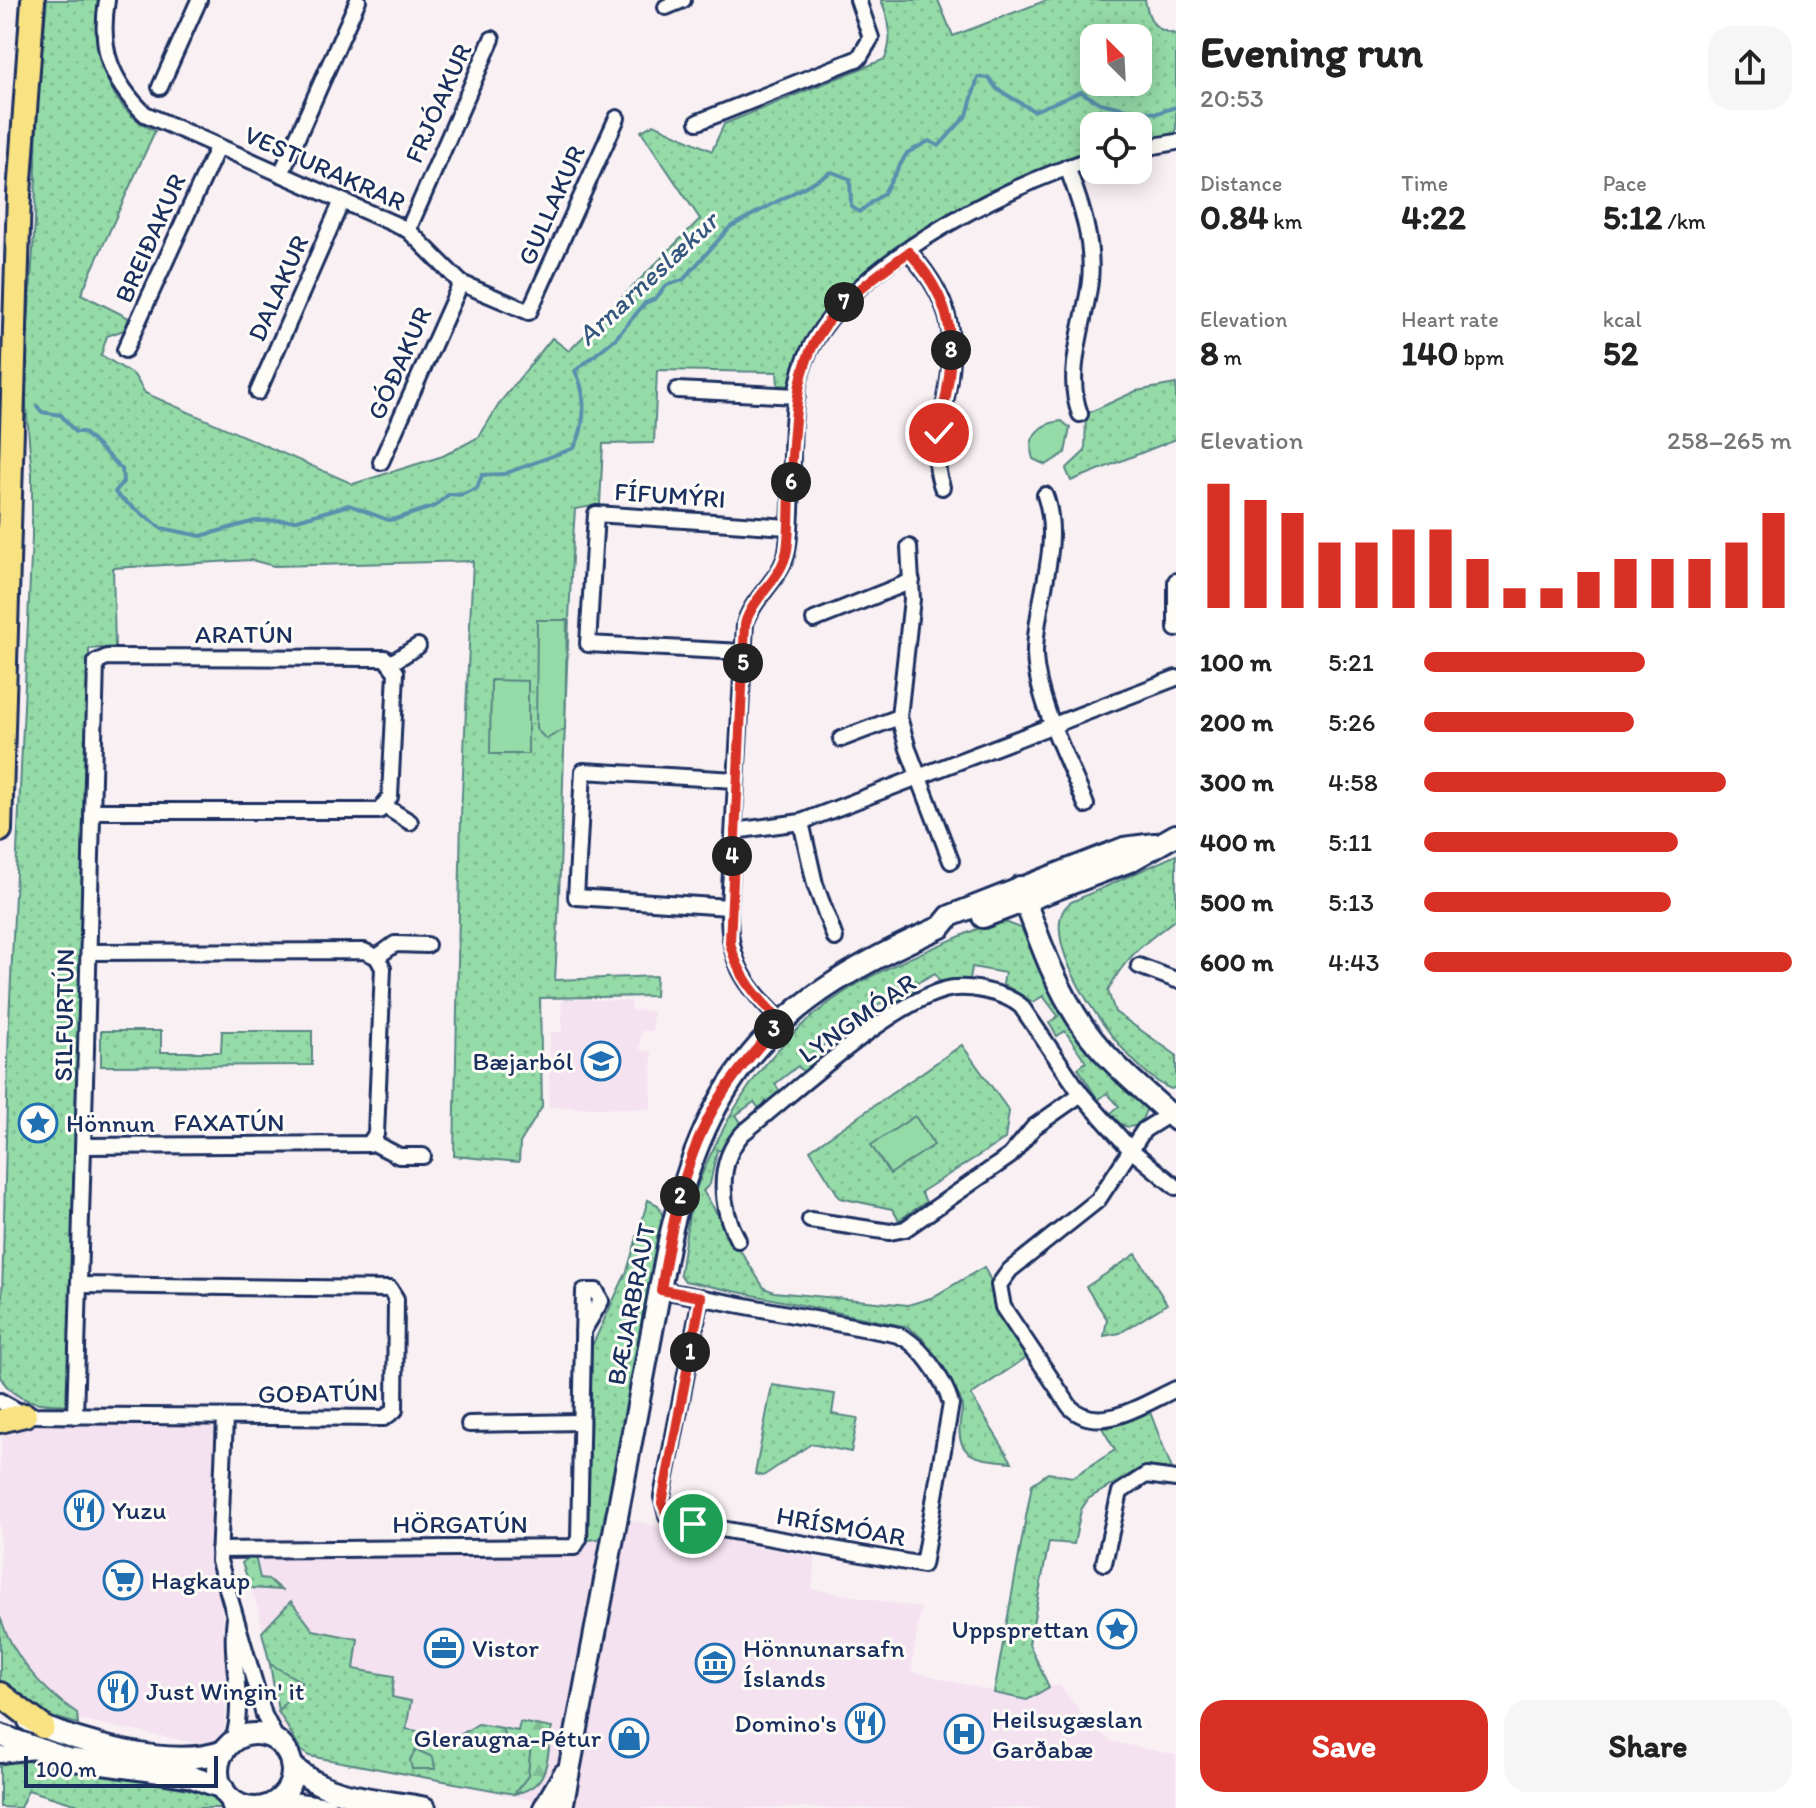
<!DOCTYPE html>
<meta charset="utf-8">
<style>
:root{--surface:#fff;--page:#f6f6f6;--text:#222;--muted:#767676;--accent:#d93025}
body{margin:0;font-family:Itim,sans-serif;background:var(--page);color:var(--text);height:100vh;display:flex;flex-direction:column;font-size:30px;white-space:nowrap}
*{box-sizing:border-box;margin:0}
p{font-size:26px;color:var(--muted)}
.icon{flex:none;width:44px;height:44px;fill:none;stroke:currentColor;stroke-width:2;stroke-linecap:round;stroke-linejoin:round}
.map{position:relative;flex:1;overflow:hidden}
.side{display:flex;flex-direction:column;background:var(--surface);width:640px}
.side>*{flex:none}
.needle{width:52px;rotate:336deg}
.fabs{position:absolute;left:1080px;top:24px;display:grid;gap:16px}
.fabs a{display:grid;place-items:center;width:72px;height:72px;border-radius:16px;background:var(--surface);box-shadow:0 4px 20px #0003;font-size:40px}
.scale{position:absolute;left:24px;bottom:20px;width:194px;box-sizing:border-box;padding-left:8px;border:4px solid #1b2f5e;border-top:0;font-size:22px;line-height:28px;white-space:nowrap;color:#1b2f5e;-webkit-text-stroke:6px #fdfcf7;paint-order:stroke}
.pin{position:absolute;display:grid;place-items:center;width:68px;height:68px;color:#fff;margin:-34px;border:4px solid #fff;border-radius:50%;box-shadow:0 2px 8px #0007}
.km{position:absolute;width:40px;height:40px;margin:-20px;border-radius:50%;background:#222;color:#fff;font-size:22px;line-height:40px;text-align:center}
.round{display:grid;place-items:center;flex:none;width:84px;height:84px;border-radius:24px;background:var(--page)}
.overview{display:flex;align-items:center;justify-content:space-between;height:136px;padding:0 24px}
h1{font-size:44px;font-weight:700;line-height:60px}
.figures{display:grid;grid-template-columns:repeat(3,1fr);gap:12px;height:136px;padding:8px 24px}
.figures div{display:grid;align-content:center}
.figures b{font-size:34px;font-weight:700}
.figures small{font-size:22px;font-weight:400}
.figures p{font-size:22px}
.chart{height:224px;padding:16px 24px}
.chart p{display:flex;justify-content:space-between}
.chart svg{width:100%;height:144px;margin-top:8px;stroke:var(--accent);stroke-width:6}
.primary-button{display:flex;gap:16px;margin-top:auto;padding:16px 24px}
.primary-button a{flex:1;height:92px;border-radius:24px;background:var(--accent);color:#fff;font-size:32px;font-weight:700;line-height:92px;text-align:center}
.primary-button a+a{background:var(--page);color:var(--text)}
ul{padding:0 24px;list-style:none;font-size:26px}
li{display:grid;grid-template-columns:128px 96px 1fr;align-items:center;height:60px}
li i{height:20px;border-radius:10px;background:var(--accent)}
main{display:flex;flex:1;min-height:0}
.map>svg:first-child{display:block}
</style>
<main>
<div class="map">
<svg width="1176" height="1808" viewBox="0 0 1176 1808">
<defs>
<pattern id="grass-dots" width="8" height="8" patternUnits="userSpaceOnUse" patternTransform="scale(2)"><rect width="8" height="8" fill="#95dba8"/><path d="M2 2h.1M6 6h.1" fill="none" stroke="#80bc93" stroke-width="1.8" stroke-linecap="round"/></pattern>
<pattern id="forest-firs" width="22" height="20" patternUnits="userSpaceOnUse" patternTransform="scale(2)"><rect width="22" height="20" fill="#95dba8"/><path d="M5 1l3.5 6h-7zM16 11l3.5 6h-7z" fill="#80bc93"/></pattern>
</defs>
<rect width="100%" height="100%" fill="#f9f0f4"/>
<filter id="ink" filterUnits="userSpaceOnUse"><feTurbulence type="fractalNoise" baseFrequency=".0125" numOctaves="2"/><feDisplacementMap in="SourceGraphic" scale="16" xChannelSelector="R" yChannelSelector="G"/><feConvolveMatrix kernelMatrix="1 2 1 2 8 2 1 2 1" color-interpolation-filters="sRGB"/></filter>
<g filter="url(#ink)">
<g fill="#f4e2f0">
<path d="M562,999l69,2v9l22,1v20h-12l-1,19 12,1 -1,58 -102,-2 1,-75h12z"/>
<path d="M7,1389l24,15 186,7 -1,126 10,130 -1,59 -9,21 -157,-31 -59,-82v-170z"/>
<path d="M623,1519l193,39 -4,31 109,19 -10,63 116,29 22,-13 11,-2 32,42 21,15 63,13v53h-604l-263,-52 -32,-37 -18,-108 -17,-48 12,-11 321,3 10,-6 3,-9 16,-2z"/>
</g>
<g fill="url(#grass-dots)" stroke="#588583" stroke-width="2" fill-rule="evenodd">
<path d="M47,0h55c-10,51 3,107 53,131l-74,163 48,24 -5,12 -17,6 -6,19 33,20 11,18 208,91 90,-28 36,-19 22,-36 51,-63 17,13 131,-132 -59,-88 13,-7 58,27 12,-27 161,-65c8,-21 5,-38 -4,-59h57l15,36 94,-36h98c4,21 9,31 31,34v105l-38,6v-19h-44v25l-17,3 -109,50 -115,80 -39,40 -20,62 -16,-1 -1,-13 -120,-2 -3,73 -51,1 -3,61 -25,4c-11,157 -11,314 -20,471l101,-4 -1,20 -115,2 2,109 -22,36 -1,19 -65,-6 7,-340 12,-255 -199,5 -23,-6 -138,8 2,79 -26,2 1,132 -19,624c-30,-1 -54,0 -71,-28l9,-356 23,-484v-63l-8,-92 11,-161 2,-118zM1094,38h44v44h-44z"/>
<path d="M1176,384v55l-105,42 -5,-12 19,-18 1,-37 50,-23z"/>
<path d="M1176,855v64c-28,21 -53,39 -68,72l7,21 61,43v31l-4,3c-41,-12 -147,-155 -101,-187z"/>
<path d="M1005,922l16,6 17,34 106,139 3,7 -7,16c-13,7 -21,0 -30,-10l9,-8 -12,-13 -9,7 -20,-32 8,-6 -21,-31 -8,5 -8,-13 9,-7 -15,-20 -10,6 -30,-18 2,-11 -33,-6 -2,12 -30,3 -5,-9 -24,13 5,9 -22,13 -7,-9 -26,18 6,10 -16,13 -8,-9 -26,19 8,10 -19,15 -8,-9 -23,18 7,10 -21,17 -7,-9 -18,13 6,9 -11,12 -5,15 -9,-1 -7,34 -7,7 61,97 10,4 134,13 23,-7 53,-31 8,16 1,19 34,55 -56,38 41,67c-29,-3 -57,-2 -52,-39 1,-10 4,-14 0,-25l-38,-60 -14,-11 -223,-46 -5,-7 9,-60 6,-10 -3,-4c32,-89 85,-170 169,-218 39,-22 82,-38 123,-56z"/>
<path d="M101,1031h60v21h60l1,-21h90v34l-211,1z"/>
<path d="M962,1045l47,66 -4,28 -84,53 5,10 -27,18 -7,-11 -52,-11 -30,-48z"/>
<path d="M648,1200l10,5 7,16 -61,317 -16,2 4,-194 35,-75z"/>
<path d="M1136,1254l31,50 -47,29 -16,3 3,-17 -21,-32z"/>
<path d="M772,1385l63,9 -3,20 26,4 -7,34 -40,-8 -48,32 -8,-2z"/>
<path d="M1150,1412l22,57 -28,-3 -56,33 -7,11 -7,34 -25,-2 -20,102 20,43 -22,13 -33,-7 38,-209 16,-11 25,4 42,-27 -14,-24z"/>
<path d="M254,1552l6,26 8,1 13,11 -30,-2 -9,-25z"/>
<path d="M291,1601l22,29 45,9 -4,30 40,7 -2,21 19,4 -5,28 49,9 23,-14 24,4 4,12 22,-1 3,4 -3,33 -14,18 -205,-38 -8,-6 -23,-39 23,-29 -31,-18 -8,-32z"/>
<path d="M0,1617c14,42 41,72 77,96l1,11 -21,-6 -3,4 -54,-34z"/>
<path d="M26,1756c62,18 127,25 191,39l9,8 -1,5h-137l-60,-18 -8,18 -20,-1v-48z"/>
</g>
<g fill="url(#forest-firs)" stroke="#588583" stroke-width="2">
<path d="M270,1664l32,18 -24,29z"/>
<path d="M520,1722l32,6c-6,32 -1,58 -38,66l14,-18 3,-33 -3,-4 -22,1 -4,-12 16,3z"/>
<path d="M416,1750l17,7 2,12h-23l-2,-9z"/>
</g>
<g fill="#95dba8" stroke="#588583" stroke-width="2">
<path d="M1062,421l8,7 -5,25 -19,12 -13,-6c-7,-23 7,-36 29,-38z"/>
<path d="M537,620h30l-2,109 -19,10 -10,-10z"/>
<path d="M491,680l37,1v73h-38z"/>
<path d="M915,1116l19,29 -44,29 -19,-29z"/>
</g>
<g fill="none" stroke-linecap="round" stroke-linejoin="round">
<path stroke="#5990ad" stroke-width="4" d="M37,406l5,6 19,3 14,17h8l39,37 1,13 -8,10 4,5 42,31 40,8 54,-15 42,-1 52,-15 39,15 8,-1 39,-13 14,-12 12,1 16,-7 5,-13 22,-1 70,-26c12,-22 13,-56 1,-77l41,-33 29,-35 10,-4 12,-14 16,-5 47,-53 102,-55 18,7 1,27 8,6 25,-19 23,-40 22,-12 10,5 28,-31 11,-38 11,1 8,11 37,22 47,-19 19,11 36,8 21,2 19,-6"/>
<defs>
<g id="street">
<path d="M107,0c-8,48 3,80 38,114l263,116 53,53 68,29 88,-194"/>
<path d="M666,7l17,-7"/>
<path d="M160,87l39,-87"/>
<path d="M698,122l161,-64 12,-20 -13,-38"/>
<path d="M1138,149l38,-7"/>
<path d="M1067,167c14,37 27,74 23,114 -5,43 -26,92 -10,133"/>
<path d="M281,174l77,-174"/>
<path d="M408,230l84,-191"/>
<path d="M909,252c49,55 48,92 34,162 -6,26 -10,48 -1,73"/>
<path d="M125,350l93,-204"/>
<path d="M677,390l120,6"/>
<path d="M258,392l83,-189"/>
<path d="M381,462l80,-179"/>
<path d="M1045,495c18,50 -10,106 -10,158 1,47 34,108 51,152"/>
<path d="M909,547l3,52 -13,118 9,32 43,112"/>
<path d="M1176,581v48"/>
<path d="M814,620l98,-39"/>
<path d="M743,652l-155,-8 8,-130 192,13"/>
<path d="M391,663l27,-17"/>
<path d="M841,739l58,-22"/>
<path d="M386,807l24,15"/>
<path d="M801,822l14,62 20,54"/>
<path d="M734,831l67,-9 375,-144"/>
<path d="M729,907l-153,-10 7,-126 153,9"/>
<path d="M377,957l18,-13 32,1"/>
<path d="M1139,966l37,14"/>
<path d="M781,1021c-38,-37 -53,-60 -52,-114l16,-283c8,-28 37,-45 42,-73 10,-59 -2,-123 15,-182 28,-95 202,-184 292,-210"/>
<path d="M1081,1094l49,55 46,38"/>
<path d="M1176,1110l-32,20 -46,70 -88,70 -11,15 4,22 67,100c29,29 75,-4 106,-18"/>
<path d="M372,1142l27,14h24"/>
<path d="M84,1146l285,-2 7,-10 7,-166 -6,-11 -13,-6 -275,1"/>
<path d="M738,1240c-18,-32 -22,-78 5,-107 48,-38 145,-128 201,-143 22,-6 60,2 77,16l60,88 -47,33 -24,29 -105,73 -15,3 -80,-12"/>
<path d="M661,1290l233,44c24,5 51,47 57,70l-28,161 -230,-41 -26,-9 -5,-18 39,-200"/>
<path d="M0,1401l25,14 359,3 11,-8 1,-111 -6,-10 -310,-4"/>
<path d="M75,1416c9,-251 14,-503 21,-754l11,-5 278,1 11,14 -6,125 -11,14h-287"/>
<path d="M225,1418l-6,143 45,154 13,26"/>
<path d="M469,1424l112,-2"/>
<path d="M219,1550l355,-3 5,-8 5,-248h12l5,10 -18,30"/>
<path d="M1104,1563l16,-71 26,-17 30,4"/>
<path d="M233,1741c13,-41 -4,-81 2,-123"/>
<path d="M0,1755l35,-4"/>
<path d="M227,1794l3,14"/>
<path d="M258,1808l1,-1"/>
</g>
<g id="secondary">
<path d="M1020,887c18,49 34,98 64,141 25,35 61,63 92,92"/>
<path d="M983,917l147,-56 46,-26"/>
<path d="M29,1721c49,21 143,50 195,30"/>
<circle cx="255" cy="1771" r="37"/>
<path d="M0,1735l67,24 122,17 34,12"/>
<path d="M291,1764c33,35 89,35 134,44"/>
<path d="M277,1801l50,7"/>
<path d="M544,1808l20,-34"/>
<path d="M562,1808l107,-567c40,-175 110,-243 272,-314l9,-11 174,-68 31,-4"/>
</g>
<g id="primary">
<path d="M0,830l19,-636 14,-194"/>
<path d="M0,1421l25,-6"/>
<path d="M0,1694l43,33"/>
</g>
</defs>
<use href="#street" stroke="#1b2f5e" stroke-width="20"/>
<use href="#secondary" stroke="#1b2f5e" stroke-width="26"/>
<use href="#primary" stroke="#1b2f5e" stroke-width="28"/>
<use href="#street" stroke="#fdfcf7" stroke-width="14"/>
<use href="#secondary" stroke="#fdfcf7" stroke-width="20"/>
<use href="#primary" stroke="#f8e281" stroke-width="22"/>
</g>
</g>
<g fill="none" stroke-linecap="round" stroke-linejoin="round" filter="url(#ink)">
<defs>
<path id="route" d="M693,1524l-26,-9 -5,-12 39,-206 -40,-7c11,-66 23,-135 59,-192 17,-28 40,-52 61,-77 -24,-23 -43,-45 -51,-78l15,-319c8,-28 37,-45 42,-74 3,-20 2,-41 3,-61 8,-131 7,-159 119,-237 55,62 45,105 30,181"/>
</defs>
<use href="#route" stroke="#fff" stroke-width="16"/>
<use href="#route" stroke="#d93025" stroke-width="10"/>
</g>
<defs>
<symbol id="school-ring" viewBox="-11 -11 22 22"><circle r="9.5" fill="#fdfcf7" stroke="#1f6fb2" stroke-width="1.5"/><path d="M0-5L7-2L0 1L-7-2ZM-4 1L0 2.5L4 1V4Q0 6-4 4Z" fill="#1f6fb2"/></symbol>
<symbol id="sight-ring" viewBox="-11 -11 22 22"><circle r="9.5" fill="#fdfcf7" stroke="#1f6fb2" stroke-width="1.5"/><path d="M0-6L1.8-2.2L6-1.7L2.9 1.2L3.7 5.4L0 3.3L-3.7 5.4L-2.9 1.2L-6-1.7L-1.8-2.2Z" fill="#1f6fb2"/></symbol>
<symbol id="restaurant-ring" viewBox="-11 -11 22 22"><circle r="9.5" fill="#fdfcf7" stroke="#1f6fb2" stroke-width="1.5"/><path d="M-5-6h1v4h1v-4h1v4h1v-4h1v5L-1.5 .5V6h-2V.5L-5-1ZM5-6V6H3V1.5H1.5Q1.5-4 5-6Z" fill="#1f6fb2"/></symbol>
<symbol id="supermarket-ring" viewBox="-11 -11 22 22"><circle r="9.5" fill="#fdfcf7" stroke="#1f6fb2" stroke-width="1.5"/><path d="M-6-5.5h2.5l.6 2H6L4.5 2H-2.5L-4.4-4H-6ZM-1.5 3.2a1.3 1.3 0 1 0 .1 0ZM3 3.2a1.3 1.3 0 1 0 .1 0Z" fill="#1f6fb2"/></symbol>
<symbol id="office-ring" viewBox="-11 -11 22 22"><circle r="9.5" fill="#fdfcf7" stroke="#1f6fb2" stroke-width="1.5"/><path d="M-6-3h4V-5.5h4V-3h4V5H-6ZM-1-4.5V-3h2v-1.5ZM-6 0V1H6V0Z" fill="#1f6fb2"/></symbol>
<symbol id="museum-ring" viewBox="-11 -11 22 22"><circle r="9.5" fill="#fdfcf7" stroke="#1f6fb2" stroke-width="1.5"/><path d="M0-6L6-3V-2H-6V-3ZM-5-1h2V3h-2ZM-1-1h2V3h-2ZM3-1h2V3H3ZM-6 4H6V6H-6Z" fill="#1f6fb2"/></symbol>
<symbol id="hospital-ring" viewBox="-11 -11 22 22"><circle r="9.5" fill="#fdfcf7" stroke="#1f6fb2" stroke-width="1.5"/><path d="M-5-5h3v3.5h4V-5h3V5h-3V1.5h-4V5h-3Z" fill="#1f6fb2"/></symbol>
<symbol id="shop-ring" viewBox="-11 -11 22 22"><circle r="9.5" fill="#fdfcf7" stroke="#1f6fb2" stroke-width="1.5"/><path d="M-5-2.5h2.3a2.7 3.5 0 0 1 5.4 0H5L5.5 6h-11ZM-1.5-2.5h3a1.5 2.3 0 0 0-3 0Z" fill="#1f6fb2"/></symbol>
</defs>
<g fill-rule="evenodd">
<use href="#school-ring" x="579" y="1039" width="44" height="44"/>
<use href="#sight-ring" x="16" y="1101" width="44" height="44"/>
<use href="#restaurant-ring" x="62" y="1488" width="44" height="44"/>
<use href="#supermarket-ring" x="101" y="1558" width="44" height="44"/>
<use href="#sight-ring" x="1095" y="1607" width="44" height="44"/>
<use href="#office-ring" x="422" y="1626" width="44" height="44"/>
<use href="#museum-ring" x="693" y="1641" width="44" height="44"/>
<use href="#restaurant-ring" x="96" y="1669" width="44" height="44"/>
<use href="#restaurant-ring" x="843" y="1701" width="44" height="44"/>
<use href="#hospital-ring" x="942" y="1712" width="44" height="44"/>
<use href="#shop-ring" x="607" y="1716" width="44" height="44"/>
</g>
<g text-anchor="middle" stroke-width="6" stroke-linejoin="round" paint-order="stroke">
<g font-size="26" fill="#1b2f5e" stroke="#fdfcf7">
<text transform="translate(438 103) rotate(-66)" y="9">FRJÓAKUR</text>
<text transform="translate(325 168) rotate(24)" y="9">VESTURAKRAR</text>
<text transform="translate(551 205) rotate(-66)" y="9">GULLAKUR</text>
<text transform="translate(150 238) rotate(-66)" y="9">BREIÐAKUR</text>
<text transform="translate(278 288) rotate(-66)" y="9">DALAKUR</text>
<text transform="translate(399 363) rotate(-66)" y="9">GÓÐAKUR</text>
<text transform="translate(670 495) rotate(4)" y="9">FÍFUMÝRI</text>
<text x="244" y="643">ARATÚN</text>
<text transform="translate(64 1015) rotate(-89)" y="9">SILFURTÚN</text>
<text transform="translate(857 1018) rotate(-35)" y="9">LYNGMÓAR</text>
<text x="229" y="1131">FAXATÚN</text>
<text transform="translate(631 1304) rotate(-79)" y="9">BÆJARBRAUT</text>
<text transform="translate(318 1393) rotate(-1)" y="9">GOÐATÚN</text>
<text x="460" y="1533">HÖRGATÚN</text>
<text transform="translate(841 1526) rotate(10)" y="9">HRÍSMÓAR</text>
</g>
<g font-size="26" fill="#1b2f5e" stroke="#fdfcf7" text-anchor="start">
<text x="573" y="1070" text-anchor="end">Bæjarból</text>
<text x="66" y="1132">Hönnun</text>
<text x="112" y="1519">Yuzu</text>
<text x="151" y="1589">Hagkaup</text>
<text x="1089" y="1638" text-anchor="end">Uppsprettan</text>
<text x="472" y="1657">Vistor</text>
<text x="743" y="1657">Hönnunarsafn<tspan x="743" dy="30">Íslands</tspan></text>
<text x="146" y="1700">Just Wingin' it</text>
<text x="992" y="1728">Heilsugæslan<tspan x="992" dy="30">Garðabæ</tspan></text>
<text x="837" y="1732" text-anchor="end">Domino's</text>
<text x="601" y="1747" text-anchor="end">Gleraugna-Pétur</text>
</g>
<g font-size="28" font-style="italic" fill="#35577f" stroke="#fdfcf7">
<text transform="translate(647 278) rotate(-43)" y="10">Arnarneslækur</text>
</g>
</g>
</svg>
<div class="fabs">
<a><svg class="needle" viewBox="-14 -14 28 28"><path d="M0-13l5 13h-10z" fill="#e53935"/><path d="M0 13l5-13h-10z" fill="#767676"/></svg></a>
<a><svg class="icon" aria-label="locate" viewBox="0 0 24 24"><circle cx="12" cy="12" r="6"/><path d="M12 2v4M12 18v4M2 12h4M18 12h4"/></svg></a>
</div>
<div class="scale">100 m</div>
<div class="pin" style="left:693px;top:1524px;background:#1e9e55"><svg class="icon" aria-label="arrive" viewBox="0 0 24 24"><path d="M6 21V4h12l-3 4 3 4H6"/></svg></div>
<div class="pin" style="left:939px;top:433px;background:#d93025"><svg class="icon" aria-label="check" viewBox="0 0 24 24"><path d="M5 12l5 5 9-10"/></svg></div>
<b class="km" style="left:690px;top:1352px">1</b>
<b class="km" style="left:680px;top:1196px">2</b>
<b class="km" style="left:774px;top:1029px">3</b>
<b class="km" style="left:732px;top:856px">4</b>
<b class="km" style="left:743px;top:663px">5</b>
<b class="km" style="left:791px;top:482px">6</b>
<b class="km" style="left:844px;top:302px">7</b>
<b class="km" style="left:951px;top:350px">8</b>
</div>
<section class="side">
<div class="overview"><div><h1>Evening run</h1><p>20:53</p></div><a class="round"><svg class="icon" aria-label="share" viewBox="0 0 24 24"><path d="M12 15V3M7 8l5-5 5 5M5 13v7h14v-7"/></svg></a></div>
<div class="figures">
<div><p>Distance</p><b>0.84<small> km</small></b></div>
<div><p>Time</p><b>4:22</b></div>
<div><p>Pace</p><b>5:12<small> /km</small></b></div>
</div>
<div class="figures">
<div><p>Elevation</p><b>8<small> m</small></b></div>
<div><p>Heart rate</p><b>140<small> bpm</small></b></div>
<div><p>kcal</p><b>52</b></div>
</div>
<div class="chart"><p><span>Elevation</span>258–265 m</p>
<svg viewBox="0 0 160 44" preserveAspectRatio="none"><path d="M5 44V6M15 44V11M25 44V15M35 44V24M45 44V24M55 44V20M65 44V20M75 44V29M85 44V38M95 44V38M105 44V33M115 44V29M125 44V29M135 44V29M145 44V24M155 44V15"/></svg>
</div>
<ul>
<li><b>100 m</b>5:21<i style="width:60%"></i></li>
<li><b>200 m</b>5:26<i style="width:57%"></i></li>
<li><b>300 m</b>4:58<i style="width:82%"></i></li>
<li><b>400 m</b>5:11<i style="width:69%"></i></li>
<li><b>500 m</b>5:13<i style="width:67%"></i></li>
<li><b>600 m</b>4:43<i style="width:100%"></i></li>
</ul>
<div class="primary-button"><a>Save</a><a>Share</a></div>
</section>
</main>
